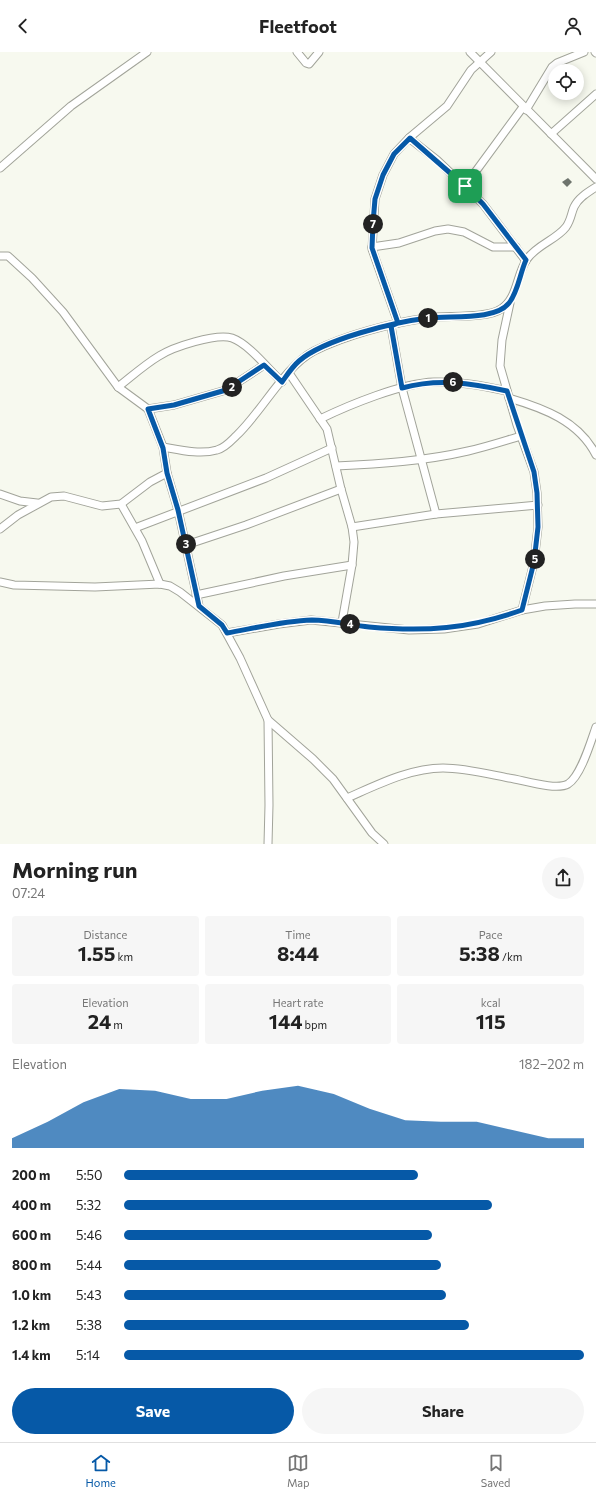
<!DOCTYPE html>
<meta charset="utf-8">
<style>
:root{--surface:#fff;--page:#f6f6f6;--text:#222;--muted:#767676;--line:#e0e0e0;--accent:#0659a7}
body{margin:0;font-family:Commissioner,sans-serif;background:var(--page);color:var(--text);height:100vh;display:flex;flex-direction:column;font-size:15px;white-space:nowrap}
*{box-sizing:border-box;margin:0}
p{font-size:13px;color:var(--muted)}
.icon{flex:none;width:22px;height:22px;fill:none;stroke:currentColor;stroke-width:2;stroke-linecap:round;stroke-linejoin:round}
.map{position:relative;height:792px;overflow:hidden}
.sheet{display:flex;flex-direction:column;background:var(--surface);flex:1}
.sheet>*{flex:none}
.controls{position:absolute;left:548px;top:12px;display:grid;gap:8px}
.controls a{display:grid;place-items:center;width:36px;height:36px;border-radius:50%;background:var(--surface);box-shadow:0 2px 10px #0003;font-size:20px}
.pin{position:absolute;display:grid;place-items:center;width:34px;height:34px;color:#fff;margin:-17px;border-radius:8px;box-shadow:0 2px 6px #0006}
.km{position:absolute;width:20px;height:20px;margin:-10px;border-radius:50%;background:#222;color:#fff;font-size:11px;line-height:20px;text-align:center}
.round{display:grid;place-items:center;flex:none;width:42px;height:42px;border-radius:21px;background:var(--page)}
.headline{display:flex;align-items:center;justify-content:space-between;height:68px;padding:0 12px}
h1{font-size:22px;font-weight:700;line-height:30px}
.metrics{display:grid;grid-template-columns:repeat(3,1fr);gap:6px;height:68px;padding:4px 12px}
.metrics div{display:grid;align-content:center;border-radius:4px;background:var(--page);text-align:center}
.metrics b{font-size:20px;font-weight:700}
.metrics small{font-size:11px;font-weight:400}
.metrics p{font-size:11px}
.chart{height:112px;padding:8px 12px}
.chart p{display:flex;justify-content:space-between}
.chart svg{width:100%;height:72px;margin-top:4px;fill:var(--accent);opacity:.7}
.button{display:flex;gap:8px;margin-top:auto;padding:8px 12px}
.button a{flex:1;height:46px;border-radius:24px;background:var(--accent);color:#fff;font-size:16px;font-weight:700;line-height:46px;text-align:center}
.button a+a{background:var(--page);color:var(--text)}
ul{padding:0 12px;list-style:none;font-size:13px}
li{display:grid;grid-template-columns:64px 48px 1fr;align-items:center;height:30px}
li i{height:10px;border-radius:5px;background:var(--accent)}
header{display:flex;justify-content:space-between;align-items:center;height:52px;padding:0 12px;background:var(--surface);font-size:18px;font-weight:700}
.menu{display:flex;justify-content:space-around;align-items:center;height:56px;border-top:1px solid var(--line);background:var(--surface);font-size:11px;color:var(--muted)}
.menu a{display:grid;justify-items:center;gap:2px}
.menu .active{color:var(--accent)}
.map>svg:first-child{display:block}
</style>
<header><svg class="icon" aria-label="back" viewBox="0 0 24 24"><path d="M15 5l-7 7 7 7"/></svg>Fleetfoot<svg class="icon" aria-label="person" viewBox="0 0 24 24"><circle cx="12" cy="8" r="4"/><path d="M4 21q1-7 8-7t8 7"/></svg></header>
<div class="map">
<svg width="596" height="792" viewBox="0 0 596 792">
<rect width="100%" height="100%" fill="#f7f9ef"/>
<path fill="#6e746d" d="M568,126l4,4 -5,5 -5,-5z"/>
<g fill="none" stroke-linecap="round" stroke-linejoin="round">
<defs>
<g id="street">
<path d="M297,0l9,11 3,1 10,-12"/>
<path d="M470,0l126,127"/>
<path d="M595,0l1,1"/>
<path d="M526,58l26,-43 5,-4 27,-11"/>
<path d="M551,82l45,-40"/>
<path d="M409,86l28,22 46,44 43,57"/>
<path d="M0,116l71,-62 76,-54"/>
<path d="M465,134l58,-79"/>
<path d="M372,195l27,-4 36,-12 13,-2 16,3 29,15h23"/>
<path d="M0,204h8l24,22 31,34 55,75 30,22 15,38 4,26 11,37 21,96"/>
<path d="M510,251l-8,37 -2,26 17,59 17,47 3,21 1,34 -4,35 -12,48"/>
<path d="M398,271l-26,-74 3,-50 8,-24 11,-21 15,-16 38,-32 24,-36 20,-18"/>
<path d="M391,274l11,62 34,126"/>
<path d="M289,321l38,56 14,60 11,38 2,15 -2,23 -10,57"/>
<path d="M118,335c13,-10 26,-22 41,-31 14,-9 57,-23 73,-18 17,6 36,31 50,44"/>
<path d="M509,346c34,10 70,23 87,57"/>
<path d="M148,357l26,-4 52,-15 38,-25"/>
<path d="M320,367c29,-14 82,-36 114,-37 25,-1 49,4 73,9"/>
<path d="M163,395c17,3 37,8 54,3 8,-2 14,-9 19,-14 25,-23 49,-70 78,-85 32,-16 77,-28 113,-33 19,-3 60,1 74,-9 17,-11 15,-34 26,-50 11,-15 29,-19 39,-32 5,-7 5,-13 8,-20 4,-9 14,-15 22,-20"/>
<path d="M336,414c44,-2 89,-5 132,-15 18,-4 36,-10 53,-15"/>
<path d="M0,442l20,7 17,2"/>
<path d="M121,452l21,37 18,43"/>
<path d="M352,475l84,-13 102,-9"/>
<path d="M135,476l131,-50 66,-30"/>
<path d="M0,477l18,-14 33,-18 13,-1 38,10 19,-2 29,-22 17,-9"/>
<path d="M186,493l60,-20 95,-36"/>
<path d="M0,530l14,3 81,2 65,-3 10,2 10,6 42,33 18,33 28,62 45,39 20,20 39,54 12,11"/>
<path d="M196,543l88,-19 68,-11"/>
<path d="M227,581l52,-9 32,-4 98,10 35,-1 34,-5 44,-14 23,-4 30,-2h21"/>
<path d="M268,668l1,85 -1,39"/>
<path d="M347,746c30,-13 63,-30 96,-30 21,0 45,6 66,10 14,2 47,13 59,6 13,-8 23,-43 28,-57"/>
</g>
</defs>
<use href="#street" stroke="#a2a49a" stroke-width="9"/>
<use href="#street" stroke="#fff" stroke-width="7"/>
</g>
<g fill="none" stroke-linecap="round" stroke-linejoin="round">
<defs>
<path id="route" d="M465,134l18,18 43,56c-6,13 -8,32 -17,43 -14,18 -59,12 -81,15 -33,4 -104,21 -129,43 -7,6 -12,14 -17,21l-18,-17 -38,25 -52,15 -26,4 15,39 4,25 11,37 21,96 23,19 5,8c28,-5 56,-12 85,-13 19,0 38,5 57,7 57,5 99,2 153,-17l12,-48 4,-35 -1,-34 -3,-21 -27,-81c-36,-8 -69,-13 -105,-3l-11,-62 7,-3 -26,-75 1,-25 2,-24 8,-24 11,-21 16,-16 55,48"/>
</defs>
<use href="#route" stroke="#fff" stroke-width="8"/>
<use href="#route" stroke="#0659a7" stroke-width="5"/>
</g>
</svg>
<div class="controls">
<a><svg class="icon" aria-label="locate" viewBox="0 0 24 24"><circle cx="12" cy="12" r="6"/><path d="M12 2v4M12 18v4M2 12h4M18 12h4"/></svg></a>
</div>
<div class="pin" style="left:465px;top:134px;background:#1e9e55"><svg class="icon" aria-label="arrive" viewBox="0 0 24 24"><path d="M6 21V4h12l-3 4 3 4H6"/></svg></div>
<b class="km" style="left:428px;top:266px">1</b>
<b class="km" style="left:232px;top:335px">2</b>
<b class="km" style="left:186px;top:492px">3</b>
<b class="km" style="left:350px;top:572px">4</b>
<b class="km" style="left:535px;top:507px">5</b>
<b class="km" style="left:453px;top:330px">6</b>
<b class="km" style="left:373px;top:172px">7</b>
</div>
<section class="sheet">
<div class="headline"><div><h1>Morning run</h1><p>07:24</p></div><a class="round"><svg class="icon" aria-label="share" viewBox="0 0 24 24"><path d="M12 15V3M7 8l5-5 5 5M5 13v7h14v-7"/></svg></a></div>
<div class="metrics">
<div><p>Distance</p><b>1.55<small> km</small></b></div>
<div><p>Time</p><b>8:44</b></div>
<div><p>Pace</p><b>5:38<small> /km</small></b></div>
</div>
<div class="metrics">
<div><p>Elevation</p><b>24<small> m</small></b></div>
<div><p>Heart rate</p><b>144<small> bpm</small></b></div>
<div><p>kcal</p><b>115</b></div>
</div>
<div class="chart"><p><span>Elevation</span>182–202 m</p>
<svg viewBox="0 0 160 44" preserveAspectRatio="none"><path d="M0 44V38L10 28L20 16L30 8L40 9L50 14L60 14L70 9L80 6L90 11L100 20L110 27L120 28L130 28L140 33L150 38L160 38V44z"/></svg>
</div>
<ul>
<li><b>200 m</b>5:50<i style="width:64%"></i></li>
<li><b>400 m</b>5:32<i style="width:80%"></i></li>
<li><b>600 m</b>5:46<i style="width:67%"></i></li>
<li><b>800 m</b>5:44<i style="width:69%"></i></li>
<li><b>1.0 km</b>5:43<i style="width:70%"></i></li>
<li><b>1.2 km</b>5:38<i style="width:75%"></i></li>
<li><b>1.4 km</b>5:14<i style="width:100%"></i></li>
</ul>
<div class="button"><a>Save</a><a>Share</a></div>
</section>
<nav class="menu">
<a class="active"><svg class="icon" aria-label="home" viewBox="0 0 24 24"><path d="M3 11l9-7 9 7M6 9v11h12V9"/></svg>Home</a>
<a><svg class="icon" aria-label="map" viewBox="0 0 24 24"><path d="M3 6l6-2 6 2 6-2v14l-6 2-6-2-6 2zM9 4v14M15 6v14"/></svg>Map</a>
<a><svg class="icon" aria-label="saved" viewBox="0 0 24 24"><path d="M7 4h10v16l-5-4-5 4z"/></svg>Saved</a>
</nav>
